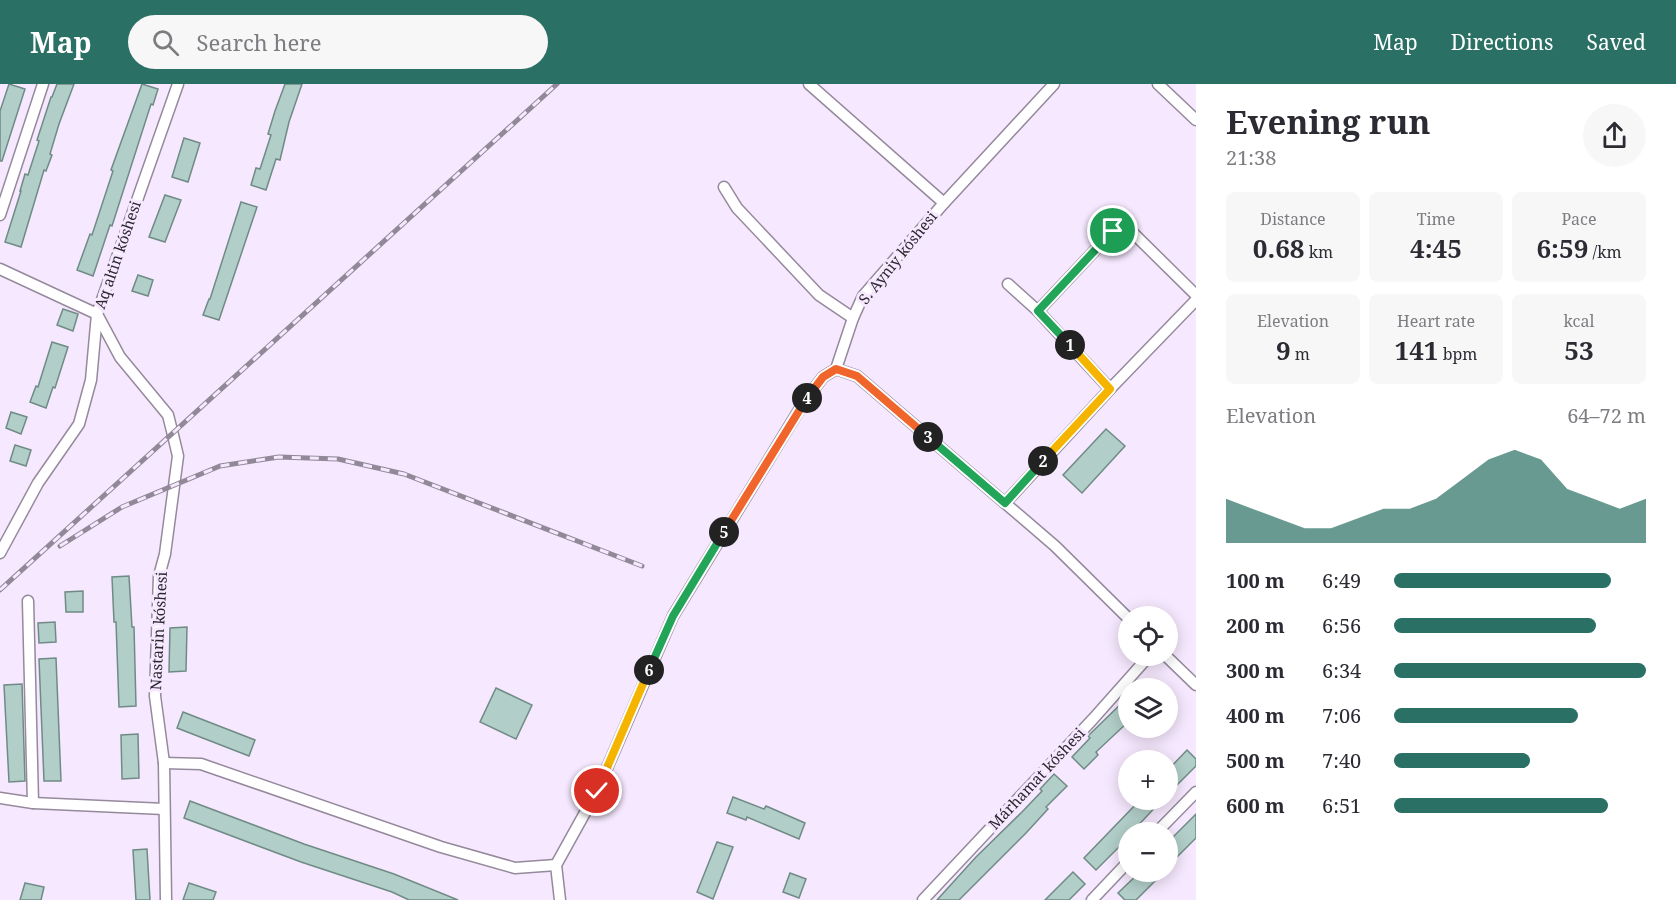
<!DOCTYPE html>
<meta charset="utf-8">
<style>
:root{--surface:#fff;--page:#f7f7f7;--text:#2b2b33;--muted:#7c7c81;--accent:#2a7064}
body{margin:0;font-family:"Noto Serif",serif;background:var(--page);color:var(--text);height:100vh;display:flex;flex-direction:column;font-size:22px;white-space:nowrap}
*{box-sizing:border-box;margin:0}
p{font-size:20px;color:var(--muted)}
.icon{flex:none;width:33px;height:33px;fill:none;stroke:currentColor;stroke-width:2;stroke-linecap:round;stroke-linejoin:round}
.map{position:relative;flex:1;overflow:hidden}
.side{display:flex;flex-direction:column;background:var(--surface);width:480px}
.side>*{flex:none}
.fabs{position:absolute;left:1118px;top:522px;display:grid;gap:12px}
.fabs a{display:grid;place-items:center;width:60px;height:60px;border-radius:50%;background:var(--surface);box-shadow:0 3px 15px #0003;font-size:30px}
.pin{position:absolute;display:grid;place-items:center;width:51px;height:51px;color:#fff;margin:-26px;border:3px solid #fff;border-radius:50%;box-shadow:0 2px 6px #0007}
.km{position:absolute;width:30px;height:30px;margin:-15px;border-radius:50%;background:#222;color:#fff;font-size:16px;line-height:30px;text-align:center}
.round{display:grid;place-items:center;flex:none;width:63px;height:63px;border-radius:32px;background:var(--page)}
.summary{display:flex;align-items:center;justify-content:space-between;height:102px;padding:0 30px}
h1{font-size:33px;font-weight:700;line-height:45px}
.stats{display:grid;grid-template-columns:repeat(3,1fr);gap:9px;height:102px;padding:6px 30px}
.stats div{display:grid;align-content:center;border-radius:9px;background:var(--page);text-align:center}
.stats b{font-size:26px;font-weight:700}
.stats small{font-size:16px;font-weight:400}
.stats p{font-size:16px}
.chart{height:168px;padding:12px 30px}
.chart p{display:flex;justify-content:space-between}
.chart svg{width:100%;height:108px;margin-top:6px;fill:var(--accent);opacity:.7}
ul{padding:0 30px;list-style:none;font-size:20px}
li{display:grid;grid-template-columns:96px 72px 1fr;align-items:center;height:45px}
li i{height:15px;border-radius:8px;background:var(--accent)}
header{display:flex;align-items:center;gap:36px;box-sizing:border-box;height:84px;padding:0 30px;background:var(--accent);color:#fff}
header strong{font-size:28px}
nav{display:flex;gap:33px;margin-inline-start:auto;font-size:21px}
.search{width:420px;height:54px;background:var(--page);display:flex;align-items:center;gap:15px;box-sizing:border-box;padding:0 21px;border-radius:33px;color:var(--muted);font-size:22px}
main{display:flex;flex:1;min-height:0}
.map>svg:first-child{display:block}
</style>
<header>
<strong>Map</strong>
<div class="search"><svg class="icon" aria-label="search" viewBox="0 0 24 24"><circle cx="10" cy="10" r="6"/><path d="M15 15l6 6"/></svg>Search here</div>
<nav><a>Map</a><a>Directions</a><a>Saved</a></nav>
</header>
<main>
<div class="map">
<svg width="1196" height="816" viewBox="0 0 1196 816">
<rect width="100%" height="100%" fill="#f6e8fe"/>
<g fill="#b2cec8" stroke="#708b85" stroke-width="1.5">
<path d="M9,0l16,5 -23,72h-2v-50z"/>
<path d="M57,0h17l-15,40 -9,30 2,1 -6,16 -2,-1 -23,77 -16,-5 16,-51h-1l5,-17 3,1 11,-34 -2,-1 14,-43h1z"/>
<path d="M142,0l16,5 -5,16 -2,-1 -39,122 -2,-1 -17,51 -16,-6 13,-36 2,1 21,-64 -2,-1z"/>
<path d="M285,0h17l-13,38 -9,38 -4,-1 -10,31 -15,-5 5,-17 4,1 11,-34 -3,-1 7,-23z"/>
<path d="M184,54l16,5 -12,39 -16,-5z"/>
<path d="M165,111l16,5 -16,42 -16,-5z"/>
<path d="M241,118l16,5 -38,113 -16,-5 6,-16h1z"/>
<path d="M138,191l15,5 -5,16 -16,-5z"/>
<path d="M63,225l15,5 -5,17 -16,-6z"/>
<path d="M52,258l16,5 -13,41 -2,-1 -7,21 -16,-6 6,-16 2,1z"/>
<path d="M11,328l16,5 -6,17 -15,-6z"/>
<path d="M1106,345l19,17 -43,47 -19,-18z"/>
<path d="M15,361l16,5 -5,16 -16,-5z"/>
<path d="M129,492l3,51h2l2,79 -17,1 -3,-85h-2l-2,-45z"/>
<path d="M83,507v21h-17l-1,-20z"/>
<path d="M55,538l1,20 -17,1 -1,-20z"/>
<path d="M187,543l-1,44 -17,1 1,-44z"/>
<path d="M56,574l5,123h-17l-5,-122z"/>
<path d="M22,600l3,97 -16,1 -5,-97z"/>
<path d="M496,604l36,17 -16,34 -36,-17z"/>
<path d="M1128,613v25l-32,30 2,3 -14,14 -12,-12 18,-19 -2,-2z"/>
<path d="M183,628l72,28 -6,16 -72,-28z"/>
<path d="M138,650l1,44 -17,1 -1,-44z"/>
<path d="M1187,666l9,9v7l-29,29v-24z"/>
<path d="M1054,690l13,12 -21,21 2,2 -22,24 -67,67h-22l39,-43 46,-45 20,-21 -2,-2z"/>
<path d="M733,713l31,12 2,-3 39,17 -6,16 -52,-22 -1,3 -19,-7z"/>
<path d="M1140,716h22l-30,32h-4v6l-32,32 -12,-12z"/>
<path d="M190,717l114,43 90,30 64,26h-49l-17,-8 -91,-30 -117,-44z"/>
<path d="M1196,730v24l-29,29v-24z"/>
<path d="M717,758l16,5 -20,52 -16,-7z"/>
<path d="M147,765l3,51h-14l-3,-50z"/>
<path d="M1073,788l12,12 -16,16h-24z"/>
<path d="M1140,788h24l-28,28h-11l-7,-7z"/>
<path d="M790,789l16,6 -7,19 -16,-6z"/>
<path d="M25,799l19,4 -3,13h-21z"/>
<path d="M189,799l27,9 -3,8h-30z"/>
</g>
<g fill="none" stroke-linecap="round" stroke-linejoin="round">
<defs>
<g id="street">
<path d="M809,0l135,119"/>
<path d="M1158,0l38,36"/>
<path d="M724,103l13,21 82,87 34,23"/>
<path d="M0,131l43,-131"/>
<path d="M0,185l97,45 23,43 48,58 5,20 5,21 -13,98 -6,22 -4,120 9,67 2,137"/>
<path d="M1008,200l30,27 72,78"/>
<path d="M1038,227l75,-80 9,-4 7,2 67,66"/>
<path d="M836,285l21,7 198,170 73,72"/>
<path d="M1005,419l105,-114 86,-89"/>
<path d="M0,469l38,-70 41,-59 12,-44 6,-66 81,-230"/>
<path d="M28,517l5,202"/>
<path d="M1166,572l30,29"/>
<path d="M164,679l37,1 240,83 74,21 41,-3"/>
<path d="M0,714l33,5 131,6"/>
<path d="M1157,748l39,-40"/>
<path d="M560,816l-4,-35 41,-74 76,-175 131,-214 19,-25 13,-8 17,-51 10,-22 81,-93 110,-119"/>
<path d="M923,816l170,-181 56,-63"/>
<path d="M1092,816l36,-38"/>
</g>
</defs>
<use href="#street" stroke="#95899c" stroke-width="13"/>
<use href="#street" stroke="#fff" stroke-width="10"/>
<defs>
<g id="rail">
<path d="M60,462l62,-39 98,-41 59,-9 59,2 66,15 238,92"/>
<path d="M0,506l557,-506"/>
</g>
</defs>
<use href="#rail" stroke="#928998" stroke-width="5"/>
<use href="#rail" stroke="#f6e8fe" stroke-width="3" stroke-dasharray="9" stroke-linecap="butt"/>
</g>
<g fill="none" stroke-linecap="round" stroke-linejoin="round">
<defs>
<path id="split-1" d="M1070,261l-32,-34 75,-80"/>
<path id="split-2" d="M1043,377l67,-72 -40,-44"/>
<path id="split-3" d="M928,353l77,66 38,-42"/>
<path id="split-4" d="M807,314l16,-21 13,-8 21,7 71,61"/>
<path id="split-5" d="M724,448l83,-134"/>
<path id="split-6" d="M649,586l24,-54 51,-84"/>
<path id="split-7" d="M597,707l52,-121"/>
</defs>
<use href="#split-1" stroke="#fff" stroke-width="12"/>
<use href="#split-2" stroke="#fff" stroke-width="12"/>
<use href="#split-3" stroke="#fff" stroke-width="12"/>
<use href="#split-4" stroke="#fff" stroke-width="12"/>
<use href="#split-5" stroke="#fff" stroke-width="12"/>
<use href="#split-6" stroke="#fff" stroke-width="12"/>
<use href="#split-7" stroke="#fff" stroke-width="12"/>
<use href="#split-1" stroke="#22a559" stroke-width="8"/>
<use href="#split-2" stroke="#f5b400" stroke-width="8"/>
<use href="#split-3" stroke="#22a559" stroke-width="8"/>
<use href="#split-4" stroke="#f0652b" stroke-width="8"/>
<use href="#split-5" stroke="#f0652b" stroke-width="8"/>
<use href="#split-6" stroke="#22a559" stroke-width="8"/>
<use href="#split-7" stroke="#f5b400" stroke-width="8"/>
</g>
<g text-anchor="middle" stroke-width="6" stroke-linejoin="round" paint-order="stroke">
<g font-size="15" fill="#2c272f" stroke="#f6e8fe">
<text transform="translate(118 171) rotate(-71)" y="5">Aq altin kóshesi</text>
<text transform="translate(898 174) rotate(-51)" y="5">S. Ayniy kóshesi</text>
<text transform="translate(159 547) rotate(-87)" y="5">Nastarin kóshesi</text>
<text transform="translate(1037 695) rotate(-47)" y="5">Márhamat kóshesi</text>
</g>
</g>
</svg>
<div class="fabs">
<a><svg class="icon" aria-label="locate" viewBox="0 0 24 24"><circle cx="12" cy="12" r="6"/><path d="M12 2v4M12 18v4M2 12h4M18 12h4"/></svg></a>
<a><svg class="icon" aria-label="layers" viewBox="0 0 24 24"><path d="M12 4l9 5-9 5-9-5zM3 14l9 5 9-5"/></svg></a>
<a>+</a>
<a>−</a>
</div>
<div class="pin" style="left:1113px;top:147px;background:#1e9e55"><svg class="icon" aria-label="arrive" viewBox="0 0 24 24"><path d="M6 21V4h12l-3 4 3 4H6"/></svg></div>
<div class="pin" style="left:597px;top:707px;background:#d93025"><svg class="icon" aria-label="check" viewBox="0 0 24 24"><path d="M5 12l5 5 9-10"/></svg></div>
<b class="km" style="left:1070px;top:261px">1</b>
<b class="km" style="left:1043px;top:377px">2</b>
<b class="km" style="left:928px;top:353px">3</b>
<b class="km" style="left:807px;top:314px">4</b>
<b class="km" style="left:724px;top:448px">5</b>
<b class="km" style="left:649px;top:586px">6</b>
</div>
<section class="side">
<div class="summary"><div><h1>Evening run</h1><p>21:38</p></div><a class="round"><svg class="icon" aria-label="share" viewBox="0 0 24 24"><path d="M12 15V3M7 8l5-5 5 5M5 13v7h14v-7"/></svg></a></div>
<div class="stats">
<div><p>Distance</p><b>0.68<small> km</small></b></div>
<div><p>Time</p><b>4:45</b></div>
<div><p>Pace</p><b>6:59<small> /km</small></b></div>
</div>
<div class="stats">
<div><p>Elevation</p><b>9<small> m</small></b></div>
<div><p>Heart rate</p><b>141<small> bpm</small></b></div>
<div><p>kcal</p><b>53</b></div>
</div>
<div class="chart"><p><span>Elevation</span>64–72 m</p>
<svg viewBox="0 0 160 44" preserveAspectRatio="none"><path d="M0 44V26L10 30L20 34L30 38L40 38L50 34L60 30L70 30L80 26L90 18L100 10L110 6L120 10L130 22L140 26L150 30L160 26V44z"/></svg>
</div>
<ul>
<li><b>100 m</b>6:49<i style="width:86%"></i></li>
<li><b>200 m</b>6:56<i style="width:80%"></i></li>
<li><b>300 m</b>6:34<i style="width:100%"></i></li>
<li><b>400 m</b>7:06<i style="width:73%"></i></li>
<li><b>500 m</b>7:40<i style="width:54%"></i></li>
<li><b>600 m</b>6:51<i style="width:85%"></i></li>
</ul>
</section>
</main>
